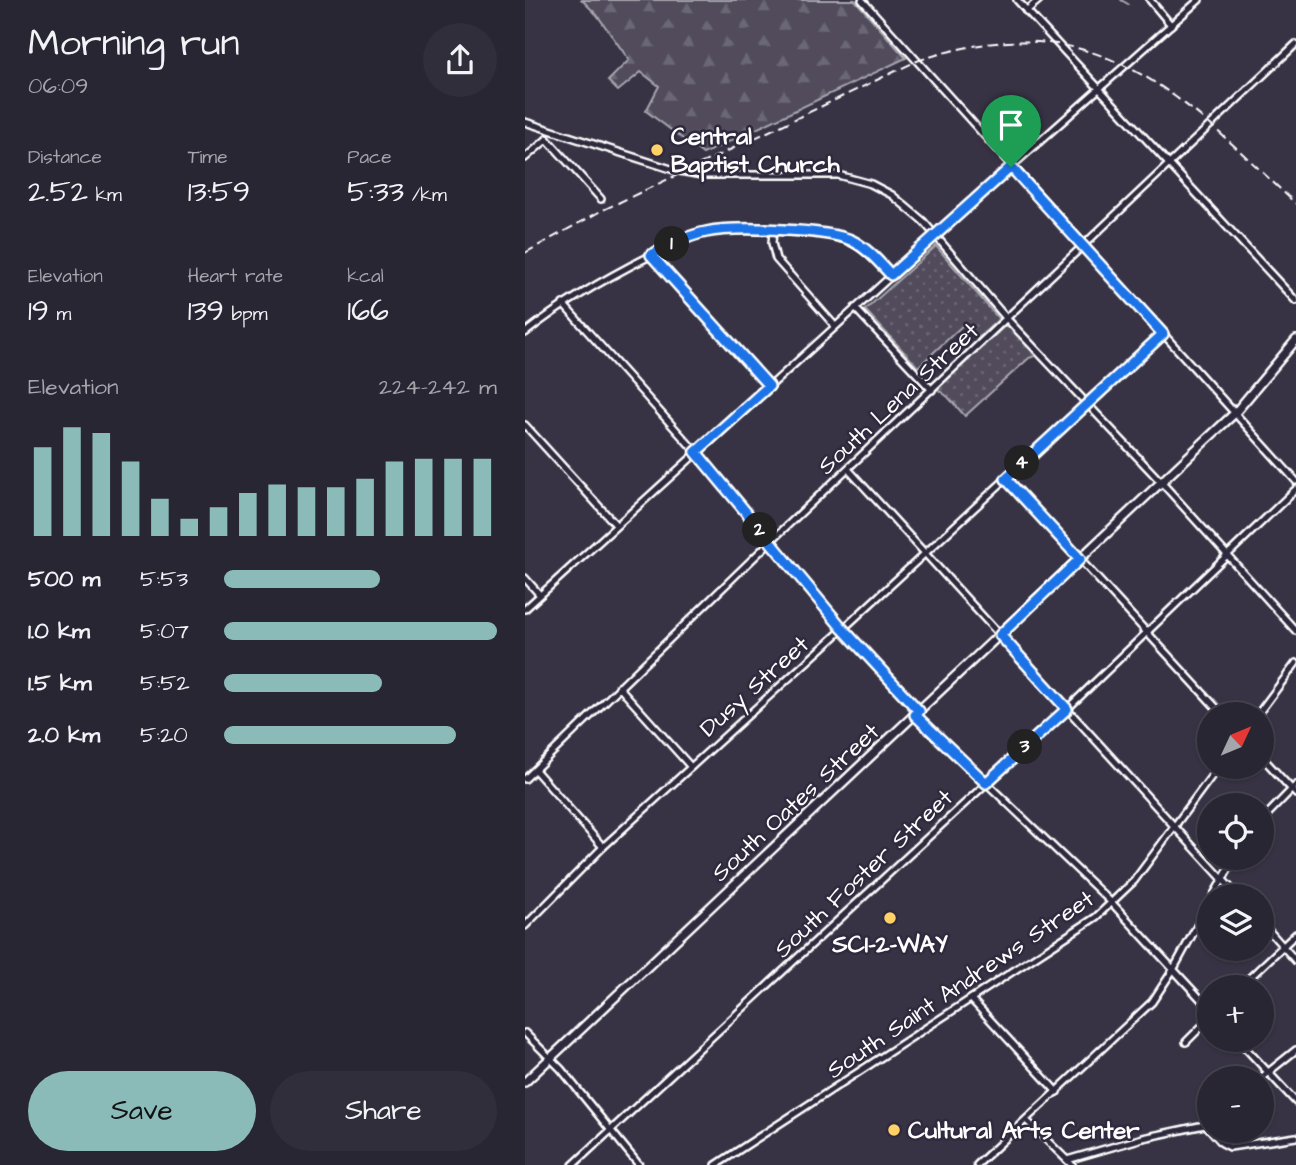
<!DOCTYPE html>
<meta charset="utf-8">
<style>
:root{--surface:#292634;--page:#312e3c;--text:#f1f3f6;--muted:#a5a5ac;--line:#45434f;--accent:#8bbbb9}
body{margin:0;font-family:"Architects Daughter",sans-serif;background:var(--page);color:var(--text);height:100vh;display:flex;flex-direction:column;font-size:26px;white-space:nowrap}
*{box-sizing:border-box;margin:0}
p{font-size:23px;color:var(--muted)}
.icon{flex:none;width:38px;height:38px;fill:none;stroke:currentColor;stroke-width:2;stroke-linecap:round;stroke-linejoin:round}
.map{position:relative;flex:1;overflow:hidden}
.drawer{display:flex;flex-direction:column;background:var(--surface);width:525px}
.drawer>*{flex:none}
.needle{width:46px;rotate:46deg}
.tools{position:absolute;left:672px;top:702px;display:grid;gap:14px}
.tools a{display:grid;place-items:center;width:77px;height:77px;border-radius:50%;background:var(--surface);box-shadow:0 2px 5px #0004,0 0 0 2px var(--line);font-size:35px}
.pin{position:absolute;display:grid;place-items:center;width:60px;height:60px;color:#fff;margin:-72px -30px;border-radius:50% 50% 50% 0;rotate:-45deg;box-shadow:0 0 7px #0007}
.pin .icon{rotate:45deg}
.km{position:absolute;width:35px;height:35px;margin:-18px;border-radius:50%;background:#222;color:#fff;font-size:19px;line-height:35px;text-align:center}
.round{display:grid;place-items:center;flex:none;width:74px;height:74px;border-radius:37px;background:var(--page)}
.head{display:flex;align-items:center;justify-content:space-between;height:119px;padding:0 28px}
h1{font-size:38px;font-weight:600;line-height:52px}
.stats{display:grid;grid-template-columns:repeat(3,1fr);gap:10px;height:119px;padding:7px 28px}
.stats div{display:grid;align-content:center}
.stats b{font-size:30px;font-weight:600}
.stats small{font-size:19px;font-weight:400}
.stats p{font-size:19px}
.chart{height:196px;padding:14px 28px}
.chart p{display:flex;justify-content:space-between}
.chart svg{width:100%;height:126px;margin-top:7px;stroke:var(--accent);stroke-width:6}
.primary-button{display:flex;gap:14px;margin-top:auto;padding:14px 28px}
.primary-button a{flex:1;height:80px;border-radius:42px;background:var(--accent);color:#111;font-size:28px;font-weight:600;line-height:80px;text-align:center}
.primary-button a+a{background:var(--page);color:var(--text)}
ul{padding:0 28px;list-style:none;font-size:23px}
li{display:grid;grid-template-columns:112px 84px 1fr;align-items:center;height:52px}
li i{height:18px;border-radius:9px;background:var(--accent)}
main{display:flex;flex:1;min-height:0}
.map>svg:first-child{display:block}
</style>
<main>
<section class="drawer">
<div class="head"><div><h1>Morning run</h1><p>06:09</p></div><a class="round"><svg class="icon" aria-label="share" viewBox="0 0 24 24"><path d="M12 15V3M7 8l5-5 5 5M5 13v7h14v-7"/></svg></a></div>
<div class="stats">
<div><p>Distance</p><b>2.52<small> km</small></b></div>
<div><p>Time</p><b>13:59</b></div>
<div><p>Pace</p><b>5:33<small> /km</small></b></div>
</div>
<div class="stats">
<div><p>Elevation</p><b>19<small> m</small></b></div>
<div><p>Heart rate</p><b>139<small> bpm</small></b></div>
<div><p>kcal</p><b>166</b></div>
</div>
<div class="chart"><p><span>Elevation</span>224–242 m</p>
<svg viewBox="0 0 160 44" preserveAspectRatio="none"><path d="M5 44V13M15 44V6M25 44V8M35 44V18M45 44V31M55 44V38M65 44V34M75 44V29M85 44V26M95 44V27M105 44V27M115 44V24M125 44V18M135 44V17M145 44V17M155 44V17"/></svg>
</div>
<ul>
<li><b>500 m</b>5:53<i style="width:57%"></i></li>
<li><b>1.0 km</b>5:07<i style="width:100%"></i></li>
<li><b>1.5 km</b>5:52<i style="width:58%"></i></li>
<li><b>2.0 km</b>5:20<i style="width:85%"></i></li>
</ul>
<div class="primary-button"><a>Save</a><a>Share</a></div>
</section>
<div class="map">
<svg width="771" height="1165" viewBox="0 0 771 1165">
<defs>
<pattern id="forest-firs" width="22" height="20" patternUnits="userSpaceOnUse" patternTransform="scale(1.75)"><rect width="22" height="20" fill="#514c5c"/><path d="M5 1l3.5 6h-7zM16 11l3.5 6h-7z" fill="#6b6774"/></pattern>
<pattern id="park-dots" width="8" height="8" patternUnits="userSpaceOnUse" patternTransform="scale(1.75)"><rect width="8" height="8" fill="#514c5c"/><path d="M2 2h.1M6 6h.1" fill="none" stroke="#6b6774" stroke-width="1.8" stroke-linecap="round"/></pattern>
</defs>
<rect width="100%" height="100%" fill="#373345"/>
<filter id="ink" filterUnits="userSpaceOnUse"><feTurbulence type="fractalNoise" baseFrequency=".0143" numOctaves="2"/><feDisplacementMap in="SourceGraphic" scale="14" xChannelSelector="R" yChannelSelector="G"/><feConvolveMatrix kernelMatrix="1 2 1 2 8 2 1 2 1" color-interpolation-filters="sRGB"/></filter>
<g filter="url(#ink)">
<path fill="url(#forest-firs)" stroke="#a8a6ae" stroke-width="2" d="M57,0h273l51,58 -203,96 -57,-43 13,-25 -18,-14 -23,19 -10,-10 21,-21 -32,-45z"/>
<g fill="url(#park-dots)" stroke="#a8a6ae" stroke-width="2">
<path d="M411,246l63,73 -22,20 -14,-14 -45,42 -53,-57z"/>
<path d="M482,324l30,31 -8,3 -64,58 -17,-19 -11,-8z"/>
</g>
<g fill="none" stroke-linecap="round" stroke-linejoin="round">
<path stroke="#adabb2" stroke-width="2" d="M596,0l7,4"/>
<defs>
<g id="minor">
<path d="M337,0l434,481"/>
<path d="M492,0l279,301"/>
<path d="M625,0l21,25"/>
<path d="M501,11l13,-11"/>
<path d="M0,122l149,48 28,5h136l33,9 21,11 31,26 84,98 155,164 134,148"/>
<path d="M22,139l54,60"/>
<path d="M0,158l22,-19"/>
<path d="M248,231l-1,12 4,16 59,67"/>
<path d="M126,255l118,131"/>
<path d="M38,304l133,148 147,177 76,82"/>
<path d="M330,308l77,82"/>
<path d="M0,333c38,-30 79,-54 123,-76 19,-10 37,-21 59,-25 25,-5 50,-1 75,-1 53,2 72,3 109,44"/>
<path d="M0,425l91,100"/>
<path d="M323,469l390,427"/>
<path d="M481,479l216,235"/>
<path d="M0,578l15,17"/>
<path d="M0,609l486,-442 188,-167"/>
<path d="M94,687l72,80"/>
<path d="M733,714l38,-51"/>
<path d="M390,715l197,188 97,105"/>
<path d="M737,757l34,37"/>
<path d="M10,770l68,77"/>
<path d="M0,779l245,-237 526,-498"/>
<path d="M737,820l34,-35"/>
<path d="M688,896l22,-38"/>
<path d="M737,923l34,38"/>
<path d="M0,926l78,-79 240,-218 320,-295"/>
<path d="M715,987l56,-53"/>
<path d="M446,999l86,93"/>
<path d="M0,1033l36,36 78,96"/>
<path d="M713,1040l58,62"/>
<path d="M661,1042l23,-23"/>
<path d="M736,1078l35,-28"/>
<path d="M501,1120l46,45"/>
<path d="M681,1125l16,18 8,4 66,-10"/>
<path d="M542,1160l76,-22 66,-14"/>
<path d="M48,1165l494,-456 229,-220"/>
<path d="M191,1165l380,-248 38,-36 85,-115"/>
<path d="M452,1165l175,-163 21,-32 36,-66"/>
</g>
<path id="major" d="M0,1082l682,-643 28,-26 61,-73"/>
</defs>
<use href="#minor" stroke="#fff" stroke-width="10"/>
<use href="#major" stroke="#fff" stroke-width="12"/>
<use href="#minor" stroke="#2f2a3d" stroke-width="5"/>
<use href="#major" stroke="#2f2a3d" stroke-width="7"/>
<path stroke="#fff" stroke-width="2" stroke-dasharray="10 5" stroke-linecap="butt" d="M0,253l74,-41 318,-151c178,-61 260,31 379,143"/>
</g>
</g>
<g fill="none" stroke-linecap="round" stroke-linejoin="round" filter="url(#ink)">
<defs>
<path id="route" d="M486,167l152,167 -157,145 74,80 -80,76 67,74 -81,74 -71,-68 4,-4 -76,-82 -147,-177 73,-66 -118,-131c18,-9 35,-19 55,-23 28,-6 119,-3 145,8 16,8 28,22 40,35z"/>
</defs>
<use href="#route" stroke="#fff" stroke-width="14"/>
<use href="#route" stroke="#1a73e8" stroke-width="9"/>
</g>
<g fill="#ffd166" stroke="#2f2a3d" stroke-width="2.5">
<circle cx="132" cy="150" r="7"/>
<circle cx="365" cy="918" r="7"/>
<circle cx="369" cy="1130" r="7"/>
</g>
<g text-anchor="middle" stroke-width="5" stroke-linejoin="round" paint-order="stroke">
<g font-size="24" font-weight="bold" fill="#fff" stroke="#2f2a3d" text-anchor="start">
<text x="146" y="144">Central<tspan x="146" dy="28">Baptist Church</tspan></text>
<text x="365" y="952" text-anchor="middle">SCI-2-WAY</text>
<text x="383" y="1138">Cultural Arts Center</text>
</g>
<g font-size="24" fill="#fff" stroke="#2f2a3d">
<text transform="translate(373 398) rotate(-43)" y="8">South Lena Street</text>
<text transform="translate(229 686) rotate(-42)" y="8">Dusy Street</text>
<text transform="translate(270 802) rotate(-43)" y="8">South Oates Street</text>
<text transform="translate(338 873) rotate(-43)" y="8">South Foster Street</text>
<text transform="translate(435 984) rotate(-34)" y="8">South Saint Andrews Street</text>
</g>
</g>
</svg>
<div class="tools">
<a><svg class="needle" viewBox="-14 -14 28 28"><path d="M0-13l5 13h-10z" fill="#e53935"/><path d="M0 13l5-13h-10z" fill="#a5a5ac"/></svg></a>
<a><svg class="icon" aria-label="locate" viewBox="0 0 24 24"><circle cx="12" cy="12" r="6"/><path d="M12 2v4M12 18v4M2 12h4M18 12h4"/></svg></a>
<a><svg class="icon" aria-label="layers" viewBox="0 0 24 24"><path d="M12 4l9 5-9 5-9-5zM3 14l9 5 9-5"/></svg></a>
<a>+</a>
<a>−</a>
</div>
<div class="pin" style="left:486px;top:167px;background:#1e9e55"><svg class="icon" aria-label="arrive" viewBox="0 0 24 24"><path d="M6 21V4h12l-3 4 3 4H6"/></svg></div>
<b class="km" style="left:147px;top:244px">1</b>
<b class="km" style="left:235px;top:530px">2</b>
<b class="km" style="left:500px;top:747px">3</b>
<b class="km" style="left:497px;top:463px">4</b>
</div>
</main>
